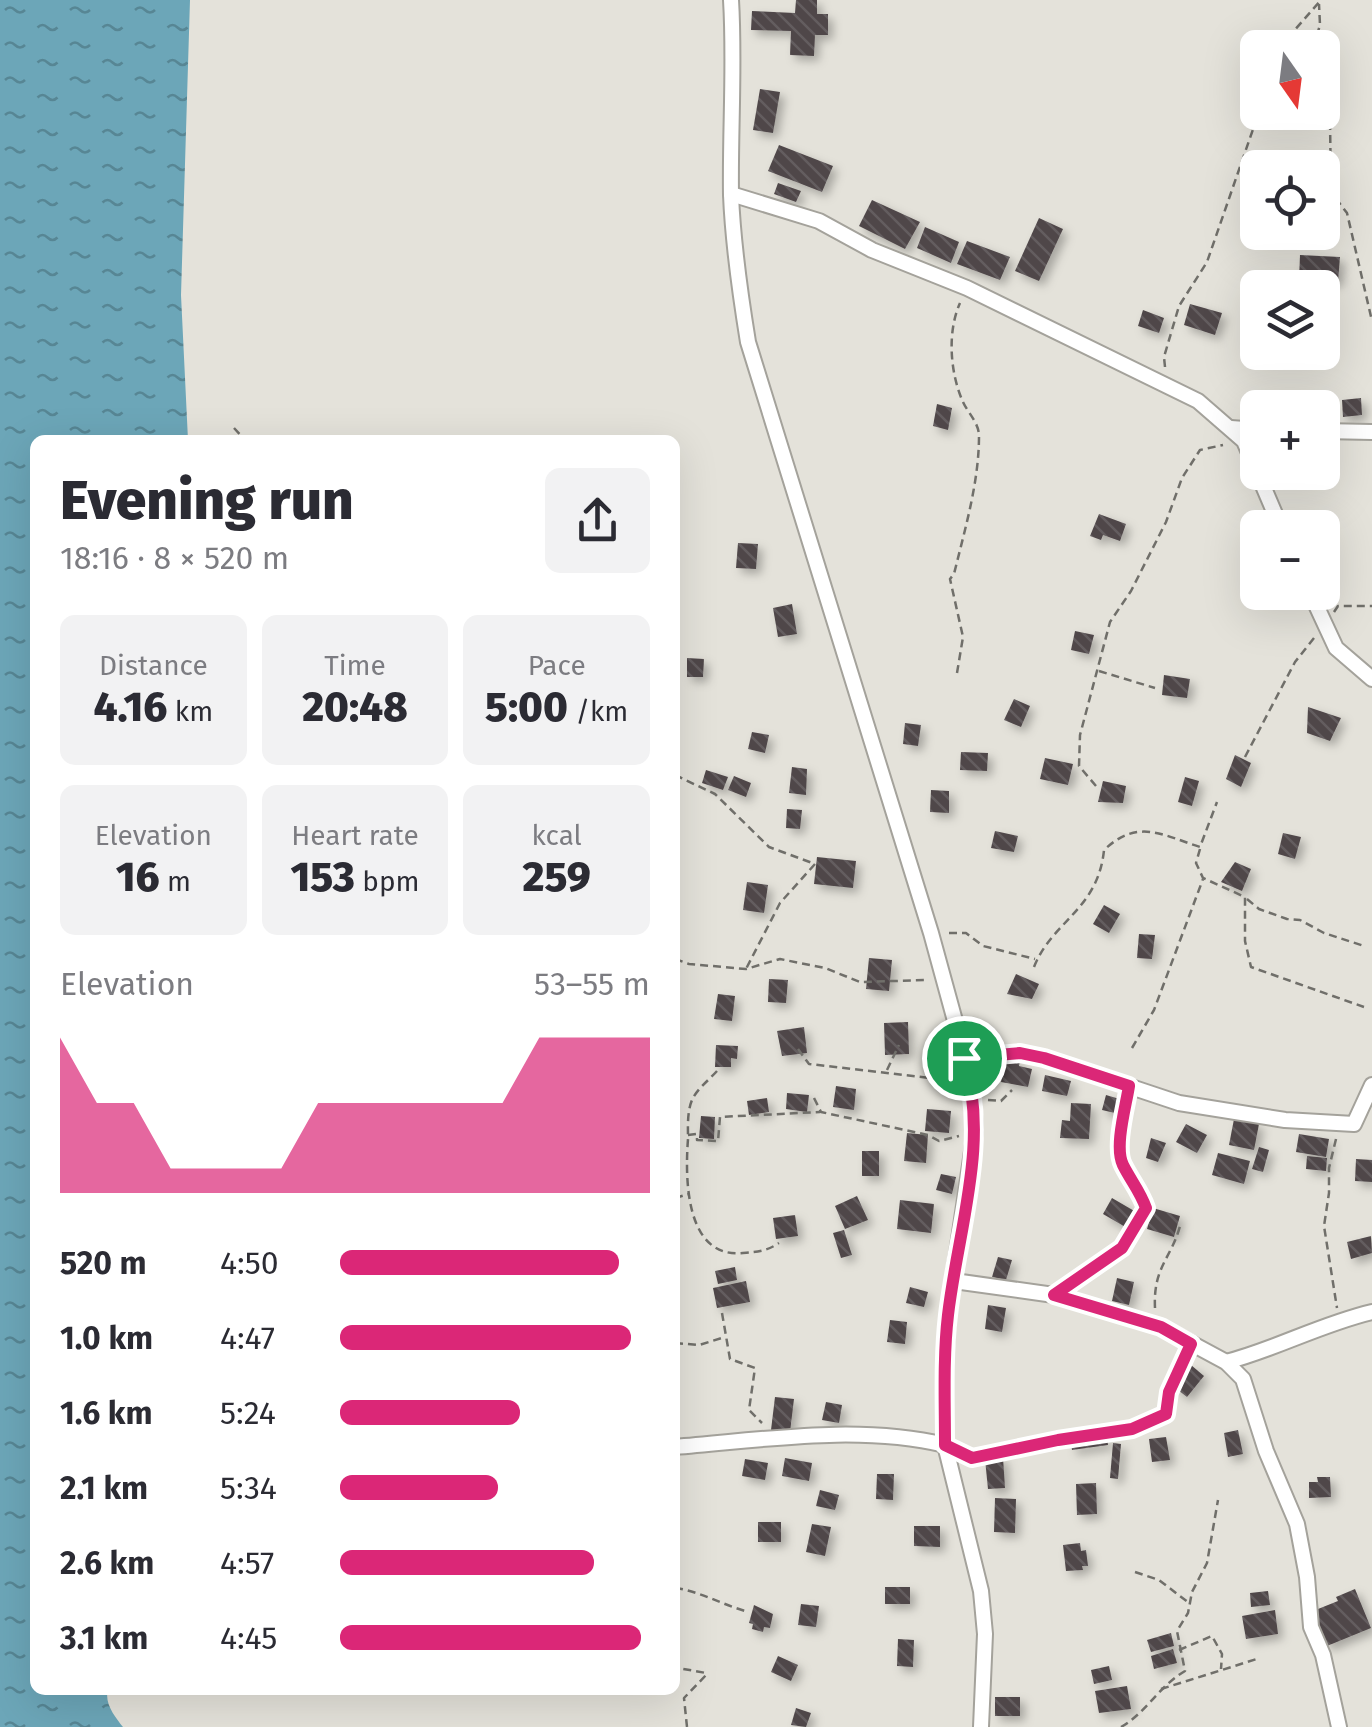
<!DOCTYPE html>
<meta charset="utf-8">
<style>
:root{--surface:#fff;--page:#f2f2f3;--text:#2b2b33;--muted:#7c7c81;--accent:#db2777}
body{margin:0;font-family:"Fira Sans",sans-serif;background:var(--page);color:var(--text);height:100vh;display:flex;flex-direction:column;font-size:38px;white-space:nowrap}
*{box-sizing:border-box;margin:0}
p{font-size:32px;color:var(--muted)}
.icon{flex:none;width:55px;height:55px;fill:none;stroke:currentColor;stroke-width:2;stroke-linecap:round;stroke-linejoin:round}
.map{position:relative;flex:1;overflow:hidden}
.side{position:absolute;left:30px;top:435px;width:650px;height:1260px;display:flex;flex-direction:column;background:var(--surface);border-radius:15px;box-shadow:0 10px 40px #0002}
.side>*{flex:none}
.needle{width:65px;rotate:166deg}
.controls{position:absolute;left:1240px;top:30px;display:grid;gap:20px}
.controls a{display:grid;place-items:center;width:100px;height:100px;border-radius:15px;background:var(--surface);box-shadow:0 10px 40px #0002;font-size:50px}
.pin{position:absolute;display:grid;place-items:center;width:85px;height:85px;color:#fff;margin:-42px;border:5px solid #fff;border-radius:50%;box-shadow:0 2px 10px #0007}
.round{display:grid;place-items:center;flex:none;width:105px;height:105px;border-radius:15px;background:var(--page)}
.head{display:flex;align-items:center;justify-content:space-between;height:170px;padding:0 30px}
h1{font-size:55px;font-weight:800;line-height:75px}
.figures{display:grid;grid-template-columns:repeat(3,1fr);gap:15px;height:170px;padding:10px 30px}
.figures div{display:grid;align-content:center;border-radius:15px;background:var(--page);text-align:center}
.figures b{font-size:42px;font-weight:800}
.figures small{font-size:28px;font-weight:400}
.figures p{font-size:28px}
.chart{height:280px;padding:20px 30px}
.chart p{display:flex;justify-content:space-between}
.chart svg{width:100%;height:180px;margin-top:10px;fill:var(--accent);opacity:.7}
ul{padding:0 30px;list-style:none;font-size:32px}
li{display:grid;grid-template-columns:160px 120px 1fr;align-items:center;height:75px}
li i{height:25px;border-radius:12px;background:var(--accent)}
.map>svg:first-child{display:block}
</style>
<div class="map">
<svg width="1372" height="1727" viewBox="0 0 1372 1727">
<defs>
<pattern id="water-ripples" width="26" height="14" patternUnits="userSpaceOnUse" patternTransform="scale(2.5)"><rect width="26" height="14" fill="#6ca6b8"/><path d="M2 4q2-2 4 0t4 0M15 11q2-2 4 0t4 0" fill="none" stroke="#578694"/></pattern>
<pattern id="building-back-hatch" width="6" height="6" patternUnits="userSpaceOnUse" patternTransform="scale(2.5)"><rect width="6" height="6" fill="#4f4749"/><path d="M-1 5l2 2M0 0l6 6M5-1l2 2" fill="none" stroke="#645d5f"/></pattern>
<filter id="shadow"><feDropShadow dx="5" dy="5" stdDeviation="5" flood-color="#0004"/></filter>
</defs>
<rect width="100%" height="100%" fill="#e4e2da"/>
<path fill="url(#water-ripples)" d="M0,0h190l-9,295 7,145h-153v1250h73c-4,13 7,27 15,37h-123z"/>
<g fill="url(#building-back-hatch)" filter="url(#shadow)">
<path d="M796,0h21v14h11v21h-13l-1,21 -24,-1 1,-24 -40,-1 1,-19 43,2z"/>
<path d="M760,89l20,3 -7,41 -20,-3z"/>
<path d="M779,145l54,21 -11,26 -54,-21z"/>
<path d="M778,183l23,8 -5,11 -22,-8z"/>
<path d="M872,200l48,22 -15,27 -46,-23z"/>
<path d="M1039,218l24,11 -24,52 -24,-10z"/>
<path d="M925,227l34,15 -8,21 -34,-15z"/>
<path d="M967,241l43,16 -10,23 -43,-16z"/>
<path d="M1300,255l40,2 -2,25 -39,-2z"/>
<path d="M1190,304l32,9 -7,22 -31,-10z"/>
<path d="M1143,310l21,8 -5,15 -21,-7z"/>
<path d="M1361,398l1,17 -19,2 -1,-17z"/>
<path d="M937,404l15,4 -4,22 -15,-4z"/>
<path d="M1099,514l27,10 -6,17 -17,-6 -2,5 -11,-4z"/>
<path d="M738,543l20,1 -2,25 -20,-1z"/>
<path d="M792,604l5,30 -19,3 -5,-29z"/>
<path d="M1075,631l19,4 -5,19 -18,-4z"/>
<path d="M687,658l17,1 -1,18h-16z"/>
<path d="M1164,675l26,4 -3,19 -25,-3z"/>
<path d="M1014,699l16,7 -9,21 -17,-7z"/>
<path d="M1308,707l33,11 -11,23 -23,-8z"/>
<path d="M905,723l16,2 -3,21 -15,-2z"/>
<path d="M752,732l17,3 -4,18 -17,-4z"/>
<path d="M961,752l27,1 -1,18 -27,-1z"/>
<path d="M1235,755l16,8 -10,24 -15,-8z"/>
<path d="M1045,758l28,6 -5,21 -28,-6z"/>
<path d="M792,767l15,2 -1,26 -17,-2z"/>
<path d="M706,770l22,7 -5,13 -21,-7z"/>
<path d="M734,776l17,7 -5,14 -18,-7z"/>
<path d="M1185,777l14,4 -7,25 -14,-4z"/>
<path d="M1103,781l23,5 -3,17 -25,-1z"/>
<path d="M931,790l18,1v22l-19,-1z"/>
<path d="M787,809l15,1 -2,19 -14,-1z"/>
<path d="M995,831l23,5 -4,16 -23,-4z"/>
<path d="M1283,833l18,4 -6,22 -17,-5z"/>
<path d="M817,857l39,4 -3,27 -39,-4z"/>
<path d="M1235,862l16,7 -9,22 -21,-9z"/>
<path d="M747,882l21,3 -4,28 -21,-3z"/>
<path d="M1104,905l16,9 -11,19 -16,-9z"/>
<path d="M1139,934l16,1 -3,24 -15,-1z"/>
<path d="M869,958l23,2 -3,31 -23,-2z"/>
<path d="M1016,974l23,10 -7,15 -25,-5z"/>
<path d="M769,979l19,1 -2,23 -18,-1z"/>
<path d="M718,994l17,2 -3,25 -18,-2z"/>
<path d="M908,1022l1,32 -24,1 -1,-32z"/>
<path d="M804,1027l3,26 -25,3 -5,-25z"/>
<path d="M716,1045l22,1 -1,13 -6,-1v9h-16z"/>
<path d="M1006,1058l14,3 -1,5 13,3 -4,18 -27,-5z"/>
<path d="M1045,1075l26,6 -4,15 -25,-5z"/>
<path d="M836,1086l20,3 -2,21 -21,-3z"/>
<path d="M787,1093l22,2 -2,17 -21,-3z"/>
<path d="M1106,1095l17,5 -4,14 -17,-4z"/>
<path d="M767,1098l2,14 -20,3 -2,-14z"/>
<path d="M1071,1103l20,1 -2,35 -29,-1 2,-18 8,1z"/>
<path d="M927,1109l24,2 -2,22 -24,-2z"/>
<path d="M701,1116l14,1 -1,22 -15,-1z"/>
<path d="M1234,1119l25,5 -5,26 -25,-5z"/>
<path d="M1186,1124l21,11 -10,18 -21,-11z"/>
<path d="M907,1133l21,2 -2,28 -22,-2z"/>
<path d="M1299,1134l30,5 -3,18 -30,-5z"/>
<path d="M1151,1138l15,5 -8,19 -12,-4z"/>
<path d="M1259,1147l10,3 -6,22 -11,-3z"/>
<rect x="862" y="1151" width="17" height="25"/>
<path d="M1218,1153l32,8 -6,23 -32,-9z"/>
<path d="M1307,1156l20,2 -1,13 -20,-2z"/>
<path d="M1356,1159l16,1v22l-17,-1z"/>
<path d="M941,1174l15,3 -4,17 -16,-4z"/>
<path d="M857,1196l11,24 -23,9 -10,-23z"/>
<path d="M1112,1198l24,14 -9,16 -24,-14z"/>
<path d="M900,1200l34,4 -3,29 -34,-4z"/>
<path d="M1153,1208l27,8 -6,21 -27,-8z"/>
<path d="M795,1215l3,21 -22,3 -3,-21z"/>
<path d="M844,1230l8,25 -11,3 -8,-25z"/>
<path d="M1371,1236l1,17 -21,6 -4,-17z"/>
<path d="M998,1257l14,3 -6,20 -14,-3z"/>
<path d="M735,1267l2,13 -19,4 -3,-13z"/>
<path d="M1117,1278l17,4 -5,23 -17,-4z"/>
<path d="M746,1281l4,21 -33,6 -4,-20z"/>
<path d="M910,1287l18,5 -4,15 -18,-4z"/>
<path d="M988,1305l18,3 -4,24 -17,-3z"/>
<path d="M890,1320l17,2 -2,22 -18,-2z"/>
<path d="M1191,1365l13,11 -17,21 -13,-10z"/>
<path d="M775,1397l19,2 -4,33 -19,-2z"/>
<path d="M826,1402l16,3 -3,18 -17,-3z"/>
<path d="M1238,1430l5,24 -15,3 -4,-24z"/>
<path d="M1107,1437l1,8 -36,5 -1,-8z"/>
<path d="M1166,1437l4,23 -18,2 -3,-23z"/>
<path d="M1113,1443l8,1 -3,35 -8,-1z"/>
<path d="M1003,1457l2,31 -17,1 -3,-30z"/>
<path d="M785,1458l27,5 -3,18 -27,-5z"/>
<path d="M745,1459l23,4 -3,17 -23,-4z"/>
<path d="M877,1474h17l-1,26 -17,-1z"/>
<path d="M1317,1477h13l1,20 -22,1v-16h9z"/>
<path d="M1096,1483l1,31 -20,1 -1,-31z"/>
<path d="M820,1490l19,5 -4,15 -19,-4z"/>
<path d="M995,1498l21,1 -1,34 -21,-1z"/>
<rect x="758" y="1522" width="23" height="20"/>
<path d="M812,1524l19,3 -6,29 -19,-4z"/>
<path d="M914,1526h26v21l-26,-1z"/>
<path d="M1080,1543l1,8 5,-1 2,16h-6l1,4 -17,1 -3,-26z"/>
<rect x="885" y="1587" width="25" height="17"/>
<path d="M1355,1589l16,39 -44,18 -14,-35 25,-10 -2,-4z"/>
<path d="M1268,1591l2,14 -19,2 -1,-14z"/>
<path d="M801,1604l18,2 -3,21 -18,-2z"/>
<path d="M754,1605l19,9 -3,14 -6,-1 -1,5 -11,-3 1,-5 -4,-1z"/>
<path d="M1275,1610l3,24 -32,5 -4,-23z"/>
<path d="M1171,1633l3,13 -23,6 -4,-12z"/>
<path d="M898,1639l16,1 -1,27 -16,-1z"/>
<path d="M1173,1649l4,14 -23,6 -3,-13z"/>
<path d="M778,1656l20,9 -7,16 -20,-9z"/>
<path d="M1109,1666l3,14 -18,4 -3,-14z"/>
<path d="M1127,1686l4,23 -32,4 -4,-22z"/>
<rect x="995" y="1697" width="25" height="19"/>
<path d="M796,1708l15,5 -5,14 -15,-2z"/>
</g>
<g fill="none" stroke-linecap="round" stroke-linejoin="round">
<defs>
<g id="street">
<path d="M731,0c4,65 -1,130 0,195 2,50 9,98 17,147l183,591 41,150 3,48 -27,183 -4,62 1,69 36,146 4,43 -4,93"/>
<path d="M731,194l88,27 53,29 95,38 231,113 46,40 37,87"/>
<path d="M1231,428l27,2"/>
<path d="M1322,431l50,1"/>
<path d="M1310,592l26,56 36,31"/>
<path d="M964,1058l55,-5 25,5 135,45 106,17 69,4 18,-39"/>
<path d="M954,1281l100,14 107,32 65,35 17,17 23,72 31,73 10,53 4,50 12,28 16,72"/>
<path d="M1226,1362c50,-13 95,-38 146,-50"/>
<path d="M675,1447c89,-7 182,-23 270,-2"/>
</g>
</defs>
<use href="#street" stroke="#a4a29b" stroke-width="18"/>
<g stroke="#706f6a" stroke-width="2.5" stroke-dasharray="8 5" stroke-linecap="butt">
<path d="M1279,48l42,-48"/>
<path d="M1313,48l7,-23 -1,-21"/>
<path d="M1322,112l8,9 1,71 16,21 25,108"/>
<path d="M1165,367l-1,-10 15,-51 28,-44 52,-150"/>
<path d="M234,428l11,12"/>
<path d="M1334,612l4,-6h34"/>
<path d="M1099,671l56,17"/>
<path d="M957,673l6,-36 -13,-58 4,-5c11,-45 25,-92 25,-138 0,-13 -11,-23 -16,-34 -13,-29 -16,-70 -3,-99"/>
<path d="M1245,757l50,-95 19,-24"/>
<path d="M675,775l40,19 54,53 46,17 -35,39 -34,66"/>
<path d="M1096,786l-17,-20 1,-31 30,-113 21,-31 35,-69 16,-44 18,-28 23,-5"/>
<path d="M1200,849l-4,14 7,15 42,19v44l6,26 113,40"/>
<path d="M1247,899l12,10 28,10 13,1 24,13 40,13"/>
<path d="M949,933h17l17,13 52,13"/>
<path d="M675,959l14,5 57,5 34,-10 45,9 35,14 68,-2"/>
<path d="M1034,967c18,-46 64,-57 70,-117 34,-32 58,-15 96,-3l17,-45"/>
<path d="M1132,1048l22,-38 49,-131"/>
<path d="M798,1049l11,15 147,17"/>
<path d="M887,1070l12,-25"/>
<path d="M717,1071c-8,9 -20,18 -25,29 -5,12 -4,27 -4,39 -3,39 -3,120 55,114 14,-1 24,-2 36,-10"/>
<path d="M814,1098l7,14 107,23 11,6 20,-5"/>
<path d="M988,1100l13,1 11,-11"/>
<path d="M688,1135l9,-1v6l21,1 2,-24 100,-5"/>
<path d="M1336,1139l-7,29v25l-5,33 13,82"/>
<path d="M675,1198l14,-4"/>
<path d="M1073,1284l21,-19 28,-17 23,-41 -6,-20 -18,-25 6,-61"/>
<path d="M1155,1308c-2,-41 16,-49 25,-82"/>
<path d="M722,1313l8,46 25,9 -6,42 13,13"/>
<path d="M675,1343l24,2 26,-8"/>
<path d="M965,1455l7,3 85,-19 75,-10 35,-15 2,-22 15,-33"/>
<path d="M1135,1572l24,8 30,23"/>
<path d="M675,1588c24,3 46,16 70,23"/>
<path d="M1179,1650l33,-14 10,18 -1,15"/>
<path d="M675,1661l3,7 28,5"/>
<path d="M1161,1689l99,-31"/>
<path d="M687,1727l-3,-29 24,-25"/>
<path d="M1121,1727c26,-15 38,-41 64,-56l-8,-40 11,-18 4,-21 15,-29 11,-63"/>
</g>
<use href="#street" stroke="#fff" stroke-width="14"/>
</g>
<g fill="none" stroke-linecap="round" stroke-linejoin="round">
<defs>
<path id="route" d="M1020,1053l24,5 85,28c-3,20 -15,61 -6,79 8,16 17,26 23,43l-24,40 -68,47 107,32 30,17 -22,48 -3,22 -34,15 -74,11 -86,18 -27,-13c0,-43 -2,-87 3,-130 10,-86 42,-172 16,-257z"/>
</defs>
<use href="#route" stroke="#fff" stroke-width="20"/>
<use href="#route" stroke="#db2777" stroke-width="12"/>
</g>
</svg>
<div class="controls">
<a><svg class="needle" viewBox="-14 -14 28 28"><path d="M0-13l5 13h-10z" fill="#e53935"/><path d="M0 13l5-13h-10z" fill="#7c7c81"/></svg></a>
<a><svg class="icon" aria-label="locate" viewBox="0 0 24 24"><circle cx="12" cy="12" r="6"/><path d="M12 2v4M12 18v4M2 12h4M18 12h4"/></svg></a>
<a><svg class="icon" aria-label="layers" viewBox="0 0 24 24"><path d="M12 4l9 5-9 5-9-5zM3 14l9 5 9-5"/></svg></a>
<a>+</a>
<a>−</a>
</div>
<div class="pin" style="left:964px;top:1058px;background:#1e9e55"><svg class="icon" aria-label="arrive" viewBox="0 0 24 24"><path d="M6 21V4h12l-3 4 3 4H6"/></svg></div>
<section class="side">
<div class="head"><div><h1>Evening run</h1><p>18:16 · 8 × 520 m</p></div><a class="round"><svg class="icon" aria-label="share" viewBox="0 0 24 24"><path d="M12 15V3M7 8l5-5 5 5M5 13v7h14v-7"/></svg></a></div>
<div class="figures">
<div><p>Distance</p><b>4.16<small> km</small></b></div>
<div><p>Time</p><b>20:48</b></div>
<div><p>Pace</p><b>5:00<small> /km</small></b></div>
</div>
<div class="figures">
<div><p>Elevation</p><b>16<small> m</small></b></div>
<div><p>Heart rate</p><b>153<small> bpm</small></b></div>
<div><p>kcal</p><b>259</b></div>
</div>
<div class="chart"><p><span>Elevation</span>53–55 m</p>
<svg viewBox="0 0 160 44" preserveAspectRatio="none"><path d="M0 44V6L10 22L20 22L30 38L40 38L50 38L60 38L70 22L80 22L90 22L100 22L110 22L120 22L130 6L140 6L150 6L160 6V44z"/></svg>
</div>
<ul>
<li><b>520 m</b>4:50<i style="width:90%"></i></li>
<li><b>1.0 km</b>4:47<i style="width:94%"></i></li>
<li><b>1.6 km</b>5:24<i style="width:58%"></i></li>
<li><b>2.1 km</b>5:34<i style="width:51%"></i></li>
<li><b>2.6 km</b>4:57<i style="width:82%"></i></li>
<li><b>3.1 km</b>4:45<i style="width:97%"></i></li>
</ul>
</section>
</div>
